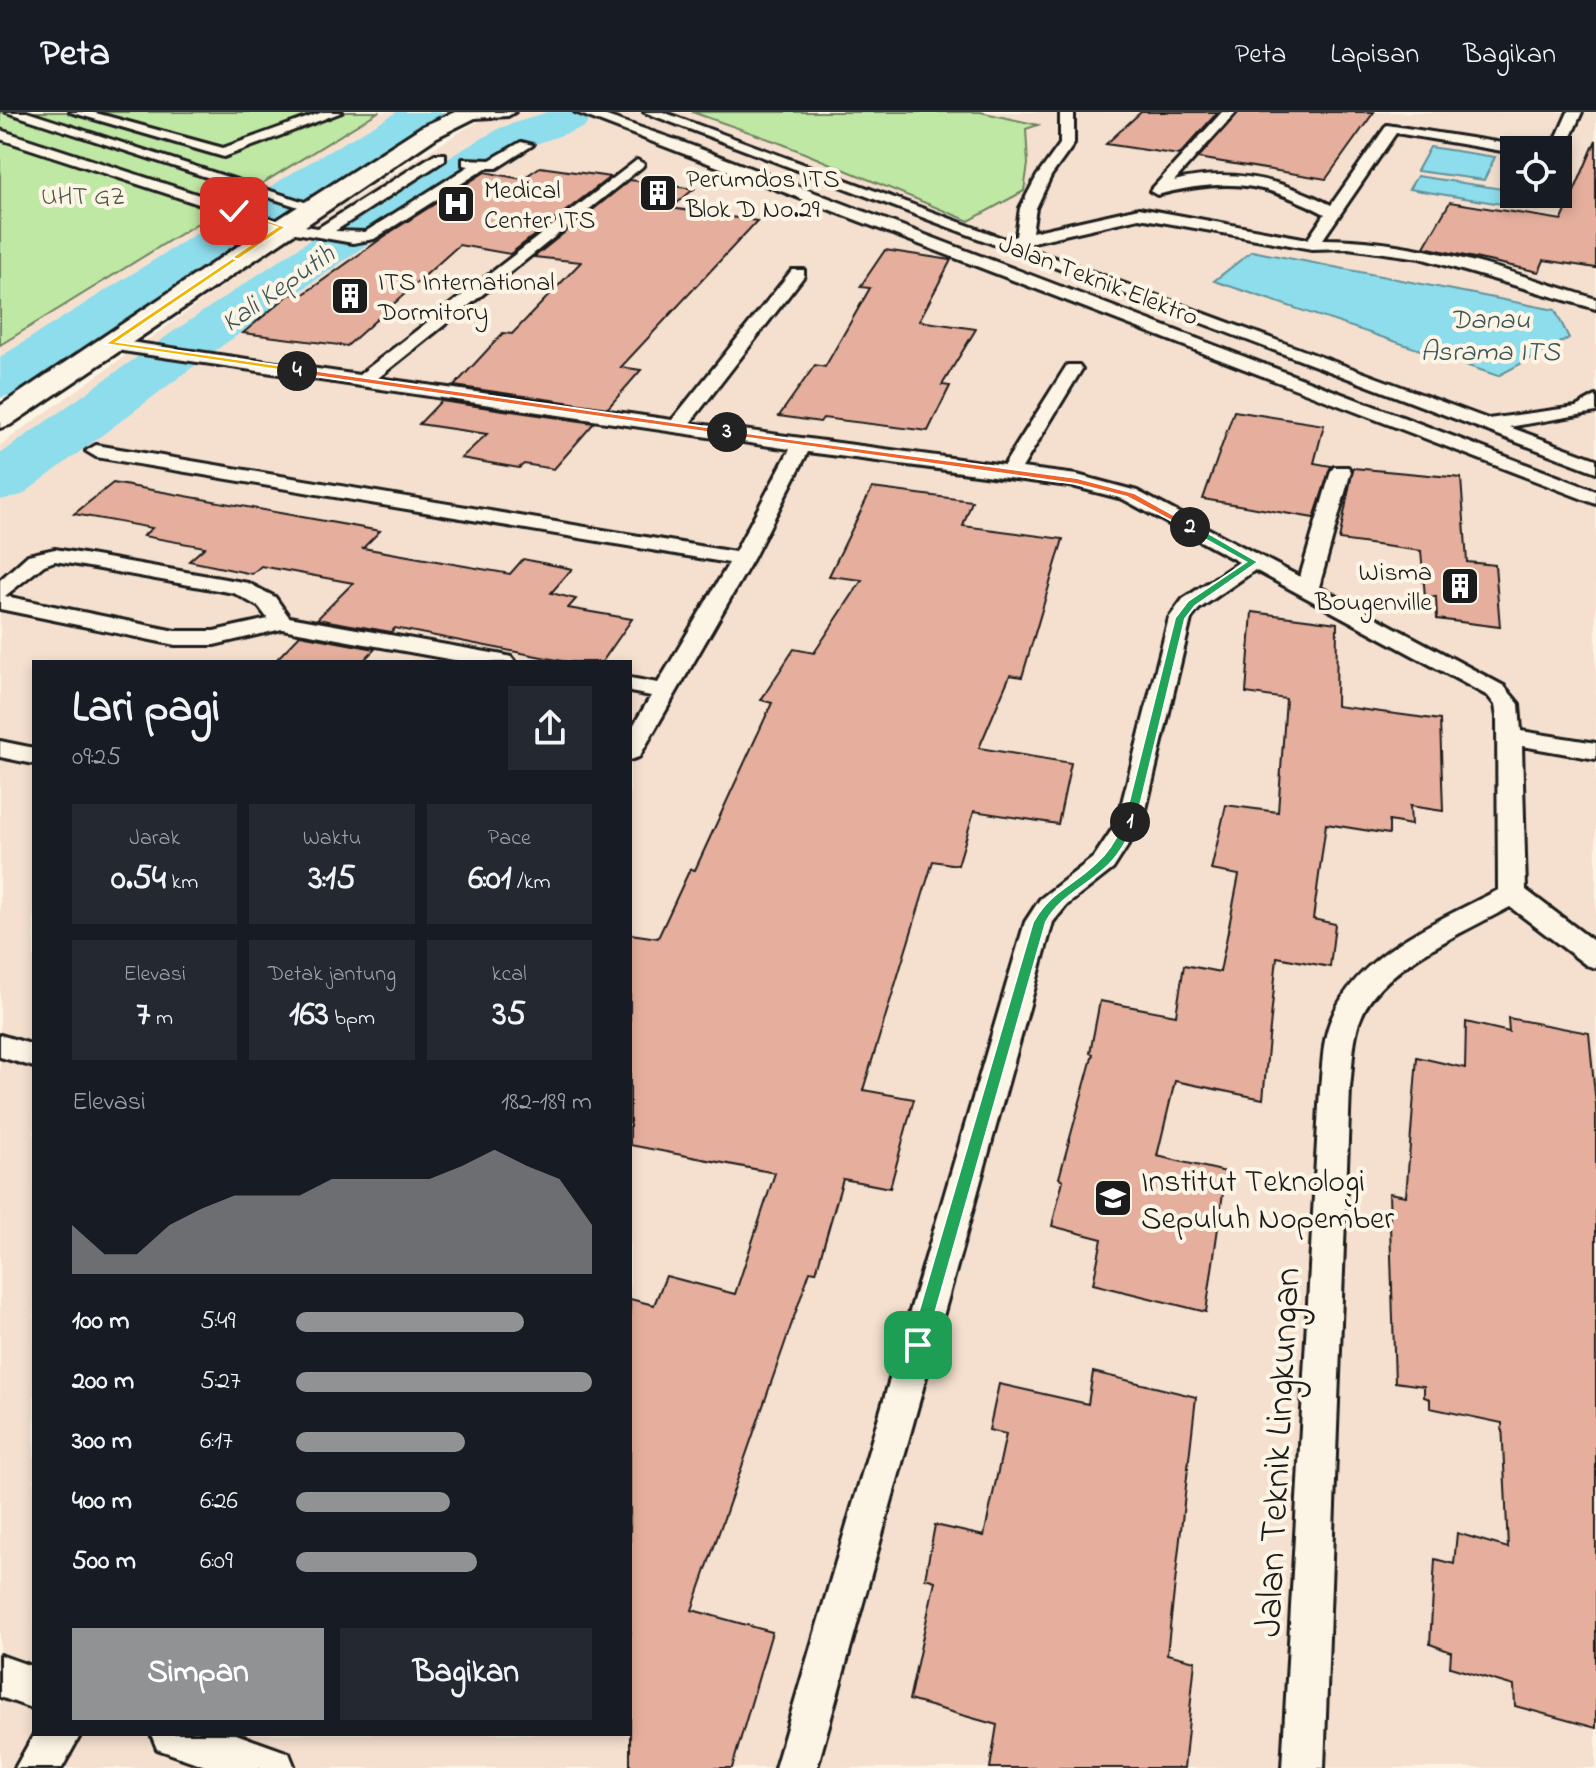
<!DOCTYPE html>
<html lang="id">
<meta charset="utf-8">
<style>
:root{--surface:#171b24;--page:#242831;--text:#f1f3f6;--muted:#9ea1a6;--line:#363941;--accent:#919294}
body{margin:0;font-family:"Indie Flower",sans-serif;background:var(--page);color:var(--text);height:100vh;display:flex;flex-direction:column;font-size:30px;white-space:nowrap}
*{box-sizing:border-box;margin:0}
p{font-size:26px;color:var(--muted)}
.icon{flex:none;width:44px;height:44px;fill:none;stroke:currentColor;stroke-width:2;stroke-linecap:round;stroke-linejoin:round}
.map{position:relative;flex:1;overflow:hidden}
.sheet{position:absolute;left:32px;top:548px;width:600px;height:1076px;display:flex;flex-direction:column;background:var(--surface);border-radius:0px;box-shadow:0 4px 12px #0003}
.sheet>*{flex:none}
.controls{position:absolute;left:1500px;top:24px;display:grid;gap:16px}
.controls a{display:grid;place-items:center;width:72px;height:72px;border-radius:0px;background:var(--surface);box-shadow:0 4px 12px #0003;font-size:40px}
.pin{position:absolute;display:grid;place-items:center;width:68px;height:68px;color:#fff;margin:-34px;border-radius:16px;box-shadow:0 4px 12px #0006}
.km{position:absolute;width:40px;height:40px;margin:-20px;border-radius:50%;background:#222;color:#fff;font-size:22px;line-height:40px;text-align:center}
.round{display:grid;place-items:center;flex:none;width:84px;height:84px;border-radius:0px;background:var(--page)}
.headline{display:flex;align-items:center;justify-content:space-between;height:136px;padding:0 40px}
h1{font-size:44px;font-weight:800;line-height:60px}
.metrics{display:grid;grid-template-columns:repeat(3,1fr);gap:12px;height:136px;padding:8px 40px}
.metrics div{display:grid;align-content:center;border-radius:0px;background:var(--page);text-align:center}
.metrics b{font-size:34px;font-weight:800}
.metrics small{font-size:22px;font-weight:400}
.metrics p{font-size:22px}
.chart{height:224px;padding:16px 40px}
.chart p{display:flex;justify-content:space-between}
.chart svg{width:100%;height:144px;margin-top:8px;fill:var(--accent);opacity:.7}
.primary-button{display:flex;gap:16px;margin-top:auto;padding:16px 40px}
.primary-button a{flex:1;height:92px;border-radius:0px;background:var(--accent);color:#fff;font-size:32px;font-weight:800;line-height:92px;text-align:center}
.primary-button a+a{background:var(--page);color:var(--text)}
ul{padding:0 40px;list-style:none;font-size:26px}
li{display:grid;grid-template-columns:128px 96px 1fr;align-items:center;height:60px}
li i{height:20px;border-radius:10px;background:var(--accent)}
header{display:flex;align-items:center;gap:48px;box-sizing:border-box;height:112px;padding:0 40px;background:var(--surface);border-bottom:2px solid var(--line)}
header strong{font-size:38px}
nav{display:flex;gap:44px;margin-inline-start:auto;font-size:28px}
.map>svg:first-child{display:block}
</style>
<header>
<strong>Peta</strong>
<nav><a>Peta</a><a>Lapisan</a><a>Bagikan</a></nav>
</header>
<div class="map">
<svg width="1596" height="1656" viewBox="0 0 1596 1656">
<rect width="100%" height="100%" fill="#fcf5e5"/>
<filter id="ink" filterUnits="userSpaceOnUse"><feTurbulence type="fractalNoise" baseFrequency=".0125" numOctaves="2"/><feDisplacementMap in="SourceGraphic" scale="16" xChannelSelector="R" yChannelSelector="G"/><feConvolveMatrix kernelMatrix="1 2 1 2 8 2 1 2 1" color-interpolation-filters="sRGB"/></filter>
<g filter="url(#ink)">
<g fill="#f5e0cf" fill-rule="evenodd">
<path d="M0,0h409l-409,257z"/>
<path d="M499,0h1097v1656h-1596v-1323l292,-208 179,-112zM1514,38h44v44h-44zM34,550h596v1072h-596z"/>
</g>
<g fill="#bfe8a5" stroke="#6e8260" stroke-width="2">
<path d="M0,0h378l-378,233z"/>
<path d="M692,0h288l58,13 -12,4 2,35 -4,27 -55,30 -189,-78z"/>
</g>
<g fill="#8eddec" stroke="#609099" stroke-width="2">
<path d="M1430,35l65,10 -11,23 -67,-9z"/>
<path d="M1514,55v27l31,2 -7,14 -129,-21 8,-13 85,13z"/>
<path d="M1252,139l303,59 14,28 -71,38 -284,-95z"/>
</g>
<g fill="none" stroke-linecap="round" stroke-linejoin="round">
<g fill="#8eddec" fill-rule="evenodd">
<path d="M397,0h49l-6,9 -108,65 -312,207 -20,5v-41l300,-189z"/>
<path d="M547,0h39l5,6 -6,9 -55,19 -158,95 -163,114 -187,140 -22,5v-46l171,-121 167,-112 162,-93z"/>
</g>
</g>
<g fill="#e6af9d" stroke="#1c1c1c" stroke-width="2">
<path d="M1141,0h77l-39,43 -73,-11z"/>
<path d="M1239,0h135l-48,67 -128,-21z"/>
<path d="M1596,28v128l-52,-8 -5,12 -115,-25 26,-45 112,18z"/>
<path d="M540,55l70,10 -100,77 -51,-9 -112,101 -104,-13 47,-39 11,2 91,-65 93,-59 37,7z"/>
<path d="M630,68l64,9 -23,19 86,13 -136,146 20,3 -33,38 -154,-22 49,-53 9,1 69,-72 -47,-5z"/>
<path d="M885,138l66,10 -32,61 57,8 -34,56 8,1 -22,45 -105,-13 -3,4 -41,-6 36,-51 10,2 45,-79 -10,-1z"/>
<path d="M441,289l153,22 -40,46 -30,-5 -5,4 -58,-10 26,-24 -68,-10z"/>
<path d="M1234,299l90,14 -10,38 17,3 -17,52 -111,-19z"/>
<path d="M1353,356l108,10 6,84 28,3 5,62 -63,-8 -1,-22 -11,-1 -4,-45 -82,-11z"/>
<path d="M113,371l267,48 -17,17 147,26 13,-15 49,10 -21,24 25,6 -8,9 64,11 -30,43h-35l-172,-34 -4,4 -74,-13 36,-36 -92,-17 -9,8 -63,-13 16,-14 -62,-11 9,-8 -78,-14z"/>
<path d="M872,376l100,13 -9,25 100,13 -41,138 -12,-2 -31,73 92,15 -13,61 -84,-13 -16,54 -25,-4 -70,229 51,9 -24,89 -47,-9 -27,93 -6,-1 -118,339 80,22 -40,136h-102v-469l24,6 12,-29 69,18 40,-121 -145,-28v-211l28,4 32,-69 5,1 77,-167 -11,-3 33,-51 20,4 48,-73 -33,-4z"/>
<path d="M1252,500l85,11 -1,83 104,14 3,91 -33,-5 1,19 -22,-4v13l-63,-10 -13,95 22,5 -5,43 -53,-10 -14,142 -88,-18 -18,75 69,16 -20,140 -113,-28 9,-45 -50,-13 11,-46 -4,-2 34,-124 -3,-1 10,-52 76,14 8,-50 36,7 19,-97 -28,-5 15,-65 52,7 8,-113 -40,-6z"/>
<path d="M300,523l75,14 -13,13h-88z"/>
<path d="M1508,906l81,15 7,72v623l-81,-22 -1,-20 -64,-19 1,-15 -21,-8 5,-85 19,5 3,-31 51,15 -6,-125 -72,-15v-9l-6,-2v-11l-29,-4 -6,-189 17,3 11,-139 48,11 1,-46 43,10z"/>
<path d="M1093,1260l103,25 -29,257 28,7 -11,107h-194l7,-43 -88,-25 26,-119 -10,-3 10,-53 49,11 22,-102 -17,-4 10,-46 89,20z"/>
</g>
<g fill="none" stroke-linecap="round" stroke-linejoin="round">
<defs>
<g id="service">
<path d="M6,0h21l293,95 -7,4 -5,-1z"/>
<path d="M70,0h22l131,36 100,-36h19l-118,45z"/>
<path d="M463,0h52l-7,4 -50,3 -2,-3z"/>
<path d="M575,0h20l87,30 914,349v13z"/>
<path d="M644,0h19l342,127 11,-3 4,-28 17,-32 23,-32v-32h14v32l-23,32 -15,32 -4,24 107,-24 169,31 17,-25c-62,-33 -101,-36 -168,-19l-7,-4 72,-79h14l-62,69c55,-14 107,-2 157,24l56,-80 141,22 2,3h-16v3l-118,-20 -73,106c95,0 184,32 273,60v10l-176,-51 -72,-10 -36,1 -173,-31 -119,27 468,174 88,-12 20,-11v16l-87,15 87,32v13z"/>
<path d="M1568,0h14l-17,38 -7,4v-4h-7z"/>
<path d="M0,18l285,93 33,5 117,-74h10v6l-110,71 30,1 104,-66 -6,-1v-6l27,1 31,-18 12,3 -36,23h-11l-112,71 -21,4 -75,-13 -278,-91z"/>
<path d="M637,48l7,4 -2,3 -264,211 294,42 120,-150h12v6l-114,147 314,42 63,-100h12l3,4 -60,99 55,7 60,16 163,86 31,-106 3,-4h14l3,4 -32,116 185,99 15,18 2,27 75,12v16l-74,-13 4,144 70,53v25l-10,-3 -76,-58c-45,25 -126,58 -148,108 -10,22 -9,49 -12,73l-26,680h-42l38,-680c3,-24 2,-51 13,-73 29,-65 106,-94 165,-125l-1,-173 -2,-12 -7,-9 -233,-126 -56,39 -8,10 -48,203 -30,47 -46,36 -14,17 -236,846h-42l250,-846 15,-23 54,-42 23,-35 52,-204 14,-19 56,-37 -116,-63 -47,-12 -268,-35 -55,107 -111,193 -3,5 -9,3v-29l21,-35 -21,-4v-14l28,5 71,-120 -633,-106 -10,-6 10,-6 639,107 55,-103 -681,-100 -9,-5 9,-5 250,36z"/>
<path d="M55,437l193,34 27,14 14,20 214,38 8,2 4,5h-50l-183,-33 -68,16h-39l-175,-36v-29l28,-25zM55,449l179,32 25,14 9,12 -54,12h-39l-170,-35 39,-31z"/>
<path d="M0,629l34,7v16l-34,-7z"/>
<path d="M0,923l34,10v22l-34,-10z"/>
<path d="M0,1543l34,12v42l-34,-12z"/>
<path d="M34,1622h47l-19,34h-47z"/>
<path d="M151,1622h85l53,19 6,15h-84l-54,-19z"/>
</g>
<path id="secondary" d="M455,0h27l-3,4 -42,21 -427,288 -10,3v-22l274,-184 147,-95z"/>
</defs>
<use href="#service" stroke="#1c1c1c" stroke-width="6"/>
<use href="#secondary" stroke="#1c1c1c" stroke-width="6"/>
<use href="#service" fill="#fcf5e5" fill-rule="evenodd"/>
<use href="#secondary" fill="#fcf5e5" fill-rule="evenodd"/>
</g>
</g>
<path fill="#22a559" stroke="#fff" stroke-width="2" d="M1130,707l6,3c-9,18 -17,35 -33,48 -20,18 -44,28 -57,52l-120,423 -3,5h-11l-3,-5 124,-423c18,-32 40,-36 64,-60 14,-12 20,-27 29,-42z"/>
<path fill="#22a559" stroke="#fff" stroke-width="2" d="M1187,413h7l64,37 -63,44 -10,13 -49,203 -6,4 -6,-4 51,-204 13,-17 58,-39 -59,-33z"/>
<path fill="#f0652b" stroke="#fff" stroke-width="2" d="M724,318l353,48 57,15 61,34 -8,2 -60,-32 -51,-13 -349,-49z"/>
<path fill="#f0652b" stroke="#fff" stroke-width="2" d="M297,256l430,62 5,2 -5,3 -433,-62z"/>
<path fill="#f5b400" stroke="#fff" stroke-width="2" d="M237,143l2,4 -122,83 180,26 3,5 -195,-29z"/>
<path fill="#f5b400" stroke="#fff" stroke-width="2" d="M232,98h5l49,17 -47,32h-5v-3l43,-29 -45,-14z"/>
<defs>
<symbol id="building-square" viewBox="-11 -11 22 22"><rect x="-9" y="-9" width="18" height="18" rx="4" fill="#1c1c1c" stroke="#fcf5e5"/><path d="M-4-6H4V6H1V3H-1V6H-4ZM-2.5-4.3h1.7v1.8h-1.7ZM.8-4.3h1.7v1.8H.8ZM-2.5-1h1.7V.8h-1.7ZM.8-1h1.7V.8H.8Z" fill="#fff"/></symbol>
<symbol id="hospital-square" viewBox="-11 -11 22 22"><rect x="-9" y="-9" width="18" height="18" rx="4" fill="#1c1c1c" stroke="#fcf5e5"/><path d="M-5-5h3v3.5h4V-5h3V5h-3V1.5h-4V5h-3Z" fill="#fff"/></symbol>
<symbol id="university-square" viewBox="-11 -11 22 22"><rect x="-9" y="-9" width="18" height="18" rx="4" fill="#1c1c1c" stroke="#fcf5e5"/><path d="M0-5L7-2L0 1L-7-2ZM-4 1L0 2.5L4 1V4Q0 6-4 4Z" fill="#fff"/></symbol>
</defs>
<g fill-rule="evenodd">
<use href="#building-square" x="636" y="59" width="44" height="44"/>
<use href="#hospital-square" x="434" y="70" width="44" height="44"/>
<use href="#building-square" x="328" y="162" width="44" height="44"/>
<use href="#building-square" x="1438" y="452" width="44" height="44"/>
<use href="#university-square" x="1091" y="1064" width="44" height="44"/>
</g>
<g text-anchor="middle" stroke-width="8" stroke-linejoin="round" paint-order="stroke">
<g font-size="26" fill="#1c1c1c" stroke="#fcf5e5" text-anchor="start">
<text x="686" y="75">Perumdos ITS<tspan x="686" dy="30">Blok D No.29</tspan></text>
<text x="484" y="86">Medical<tspan x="484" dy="30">Center ITS</tspan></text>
<text x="378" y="178">ITS International<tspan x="378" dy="30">Dormitory</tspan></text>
<text x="1432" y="468" text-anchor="end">Wisma<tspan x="1432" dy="30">Bougenville</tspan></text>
</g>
<g font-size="26" fill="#4d5945" stroke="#fcf5e5">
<text x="83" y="92">UHT GZ</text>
</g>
<g font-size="26" fill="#1c1c1c" stroke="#fcf5e5">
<text transform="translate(1099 167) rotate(21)" y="9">Jalan Teknik Elektro</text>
</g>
<g font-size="28" font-style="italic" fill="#3e565a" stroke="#fcf5e5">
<text transform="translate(277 175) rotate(-35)" y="10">Kali Keputih</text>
<text x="1490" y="216">Danau<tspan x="1490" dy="32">Asrama ITS</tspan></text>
</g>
<g font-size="32" fill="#1c1c1c" stroke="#fcf5e5" text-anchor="start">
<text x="1141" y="1079">Institut Teknologi<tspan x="1141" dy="37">Sepuluh Nopember</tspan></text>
</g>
<g font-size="38" fill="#1c1c1c" stroke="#fcf5e5">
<text transform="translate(1276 1340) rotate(-87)" y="13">Jalan Teknik Lingkungan</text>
</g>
</g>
</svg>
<div class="controls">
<a><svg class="icon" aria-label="locate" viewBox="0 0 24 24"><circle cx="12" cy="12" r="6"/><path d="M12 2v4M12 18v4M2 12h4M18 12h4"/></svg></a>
</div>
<div class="pin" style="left:918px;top:1233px;background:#1e9e55"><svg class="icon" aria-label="arrive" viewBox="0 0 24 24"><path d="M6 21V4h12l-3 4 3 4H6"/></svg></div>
<div class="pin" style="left:234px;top:99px;background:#d93025"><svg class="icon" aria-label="check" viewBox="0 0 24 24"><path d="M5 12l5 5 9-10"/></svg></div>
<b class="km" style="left:1130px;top:710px">1</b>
<b class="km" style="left:1190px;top:415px">2</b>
<b class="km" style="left:727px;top:320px">3</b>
<b class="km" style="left:297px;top:259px">4</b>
<section class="sheet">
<div class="headline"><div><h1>Lari pagi</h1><p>09:25</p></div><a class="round"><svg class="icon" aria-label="share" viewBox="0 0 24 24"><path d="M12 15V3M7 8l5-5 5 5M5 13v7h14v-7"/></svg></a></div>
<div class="metrics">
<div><p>Jarak</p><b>0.54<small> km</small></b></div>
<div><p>Waktu</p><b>3:15</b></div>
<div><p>Pace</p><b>6:01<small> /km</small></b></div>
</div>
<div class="metrics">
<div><p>Elevasi</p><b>7<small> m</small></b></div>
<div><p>Detak jantung</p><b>163<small> bpm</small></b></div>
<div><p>kcal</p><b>35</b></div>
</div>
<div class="chart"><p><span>Elevasi</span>182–189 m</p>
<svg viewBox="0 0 160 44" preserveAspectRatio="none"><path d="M0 44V29L10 38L20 38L30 29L40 24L50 20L60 20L70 20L80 15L90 15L100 15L110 15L120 11L130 6L140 11L150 15L160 29V44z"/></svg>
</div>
<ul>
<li><b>100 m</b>5:49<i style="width:77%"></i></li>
<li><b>200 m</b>5:27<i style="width:100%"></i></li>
<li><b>300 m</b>6:17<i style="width:57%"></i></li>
<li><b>400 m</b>6:26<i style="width:52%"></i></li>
<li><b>500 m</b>6:09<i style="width:61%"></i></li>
</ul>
<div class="primary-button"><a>Simpan</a><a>Bagikan</a></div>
</section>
</div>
